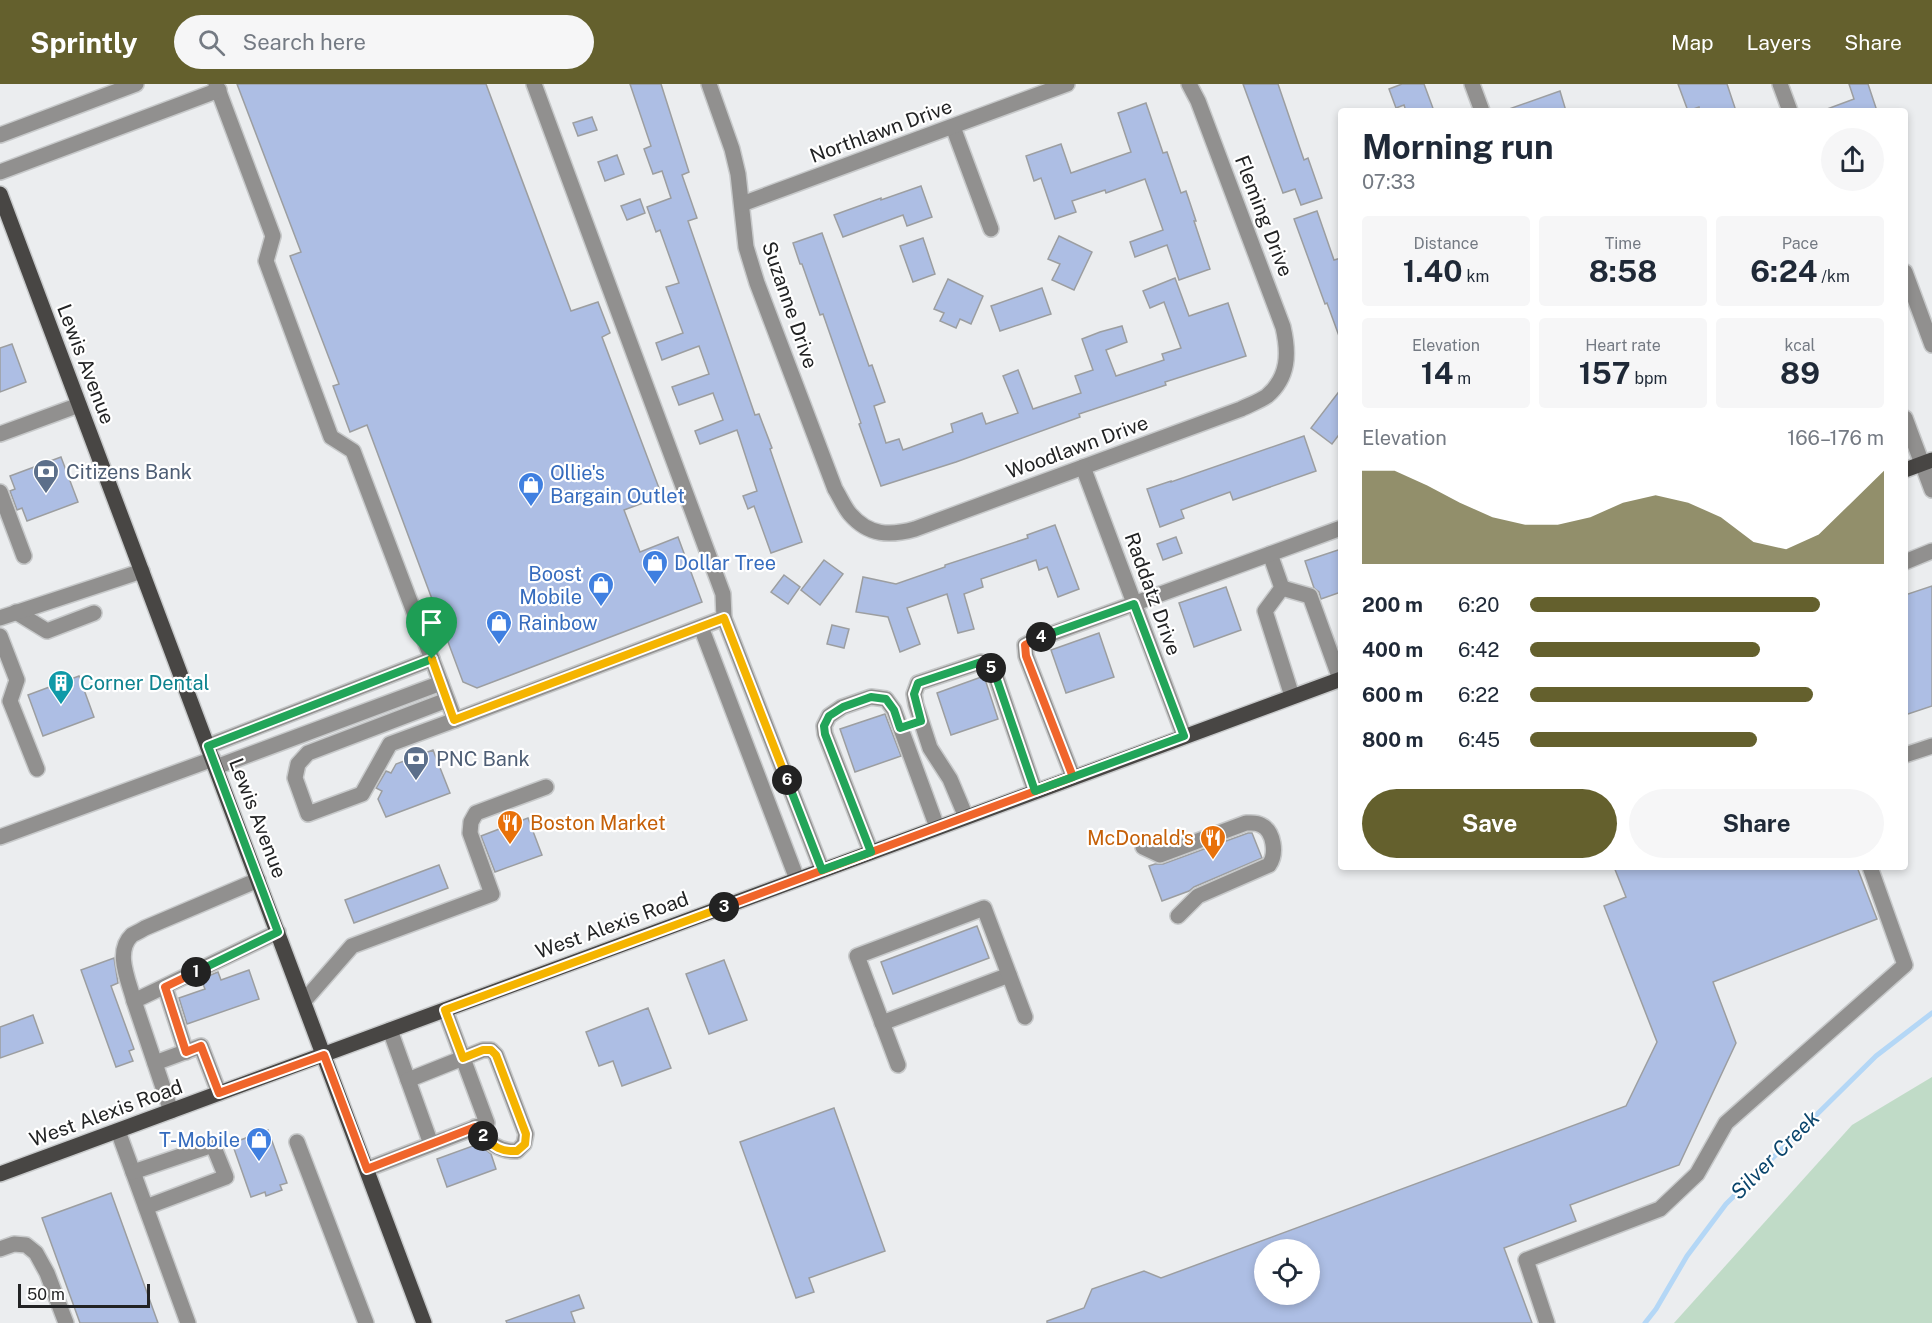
<!DOCTYPE html>
<meta charset="utf-8">
<style>
:root{--surface:#fff;--page:#f6f6f7;--text:#1f2937;--muted:#747a83;--accent:#64602d}
body{margin:0;font-family:"Public Sans",sans-serif;background:var(--page);color:var(--text);height:100vh;display:flex;flex-direction:column;font-size:22px;white-space:nowrap}
*{box-sizing:border-box;margin:0}
p{font-size:20px;color:var(--muted)}
.icon{flex:none;width:33px;height:33px;fill:none;stroke:currentColor;stroke-width:2;stroke-linecap:round;stroke-linejoin:round}
.map{position:relative;flex:1;overflow:hidden}
.side{position:absolute;left:1338px;top:24px;width:570px;height:762px;display:flex;flex-direction:column;background:var(--surface);border-radius:6px;box-shadow:0 3px 9px #0003}
.side>*{flex:none}
.tools{position:absolute;left:1254px;top:1155px;display:grid;gap:12px}
.tools a{display:grid;place-items:center;width:66px;height:66px;border-radius:50%;background:var(--surface);box-shadow:0 3px 9px #0003;font-size:30px}
.scale{position:absolute;left:18px;bottom:15px;width:132px;box-sizing:border-box;padding-left:6px;border:3px solid #222324;border-top:0;font-size:16px;line-height:21px;white-space:nowrap;color:#222324;-webkit-text-stroke:4px #fff;paint-order:stroke}
.pin{position:absolute;display:grid;place-items:center;width:51px;height:51px;color:#fff;margin:-62px -26px;border-radius:50% 50% 50% 0;rotate:-45deg;box-shadow:0 0 6px #0007}
.pin .icon{rotate:45deg}
.km{position:absolute;width:30px;height:30px;margin:-15px;border-radius:50%;background:#222;color:#fff;font-size:16px;line-height:30px;text-align:center}
.round{display:grid;place-items:center;flex:none;width:63px;height:63px;border-radius:32px;background:var(--page)}
.head{display:flex;align-items:center;justify-content:space-between;height:102px;padding:0 24px}
h1{font-size:33px;font-weight:700;line-height:45px}
.stats{display:grid;grid-template-columns:repeat(3,1fr);gap:9px;height:102px;padding:6px 24px}
.stats div{display:grid;align-content:center;border-radius:6px;background:var(--page);text-align:center}
.stats b{font-size:30px;font-weight:700}
.stats small{font-size:16px;font-weight:400}
.stats p{font-size:16px}
.chart{height:168px;padding:12px 24px}
.chart p{display:flex;justify-content:space-between}
.chart svg{width:100%;height:108px;margin-top:6px;fill:var(--accent);opacity:.7}
.button{display:flex;gap:12px;margin-top:auto;padding:12px 24px}
.button a{flex:1;height:69px;border-radius:36px;background:var(--accent);color:#fff;font-size:24px;font-weight:700;line-height:69px;text-align:center}
.button a+a{background:var(--page);color:var(--text)}
ul{padding:0 24px;list-style:none;font-size:20px}
li{display:grid;grid-template-columns:96px 72px 1fr;align-items:center;height:45px}
li i{height:15px;border-radius:8px;background:var(--accent)}
header{display:flex;align-items:center;gap:36px;box-sizing:border-box;height:84px;padding:0 30px;background:var(--accent);color:#fff}
header strong{font-size:28px}
nav{display:flex;gap:33px;margin-inline-start:auto;font-size:21px}
.search{width:420px;height:54px;background:var(--page);display:flex;align-items:center;gap:15px;box-sizing:border-box;padding:0 21px;border-radius:33px;color:var(--muted);font-size:22px}
.map>svg:first-child{display:block}
</style>
<header>
<strong>Sprintly</strong>
<div class="search"><svg class="icon" aria-label="search" viewBox="0 0 24 24"><circle cx="10" cy="10" r="6"/><path d="M15 15l6 6"/></svg>Search here</div>
<nav><a>Map</a><a>Layers</a><a>Share</a></nav>
</header>
<div class="map">
<svg width="1932" height="1239" viewBox="0 0 1932 1239">
<rect width="100%" height="100%" fill="#ebedef"/>
<path fill="#c0dbc7" d="M1932,993v246h-258l178,-198z"/>
<g fill="none" stroke-linecap="round" stroke-linejoin="round">
<path stroke="#b4d7f6" stroke-width="5" d="M1645,1239l11,-14 31,-53 39,-52 150,-148 56,-43"/>
</g>
<g fill="#adbee4" stroke="#9c9ea0" stroke-width="1.5" fill-rule="evenodd">
<path d="M237,0h249l85,227 27,-9 12,31 -8,4 60,159 -38,14 16,42 38,-15 24,65 -225,86 -14,-6 -96,-257 -17,7 -17,-46 6,-2 -49,-128 11,-4z"/>
<path d="M630,0h31l28,88 -7,3 15,43 -9,3 67,194 4,-1 13,34 -2,1 32,93 -31,11 -17,-47 -6,3 -5,-13 14,-5 -20,-61 -37,14 -5,-13 28,-11 -10,-27 -34,12 -7,-18 37,-13 -10,-28 -37,14 -6,-17 27,-10 -17,-46 13,-4 -19,-53 -4,2 -9,-25 24,-9 -9,-27 -9,3 -9,-25 7,-3z"/>
<path d="M1243,0h35l26,76 4,-2 14,40 -21,7 -6,-16 -12,4z"/>
<path d="M1402,0h22l10,27h-28l-2,-6 -8,3 -7,-19z"/>
<path d="M1678,0h49l9,27h-36l-1,-4 -11,4z"/>
<path d="M1849,0h19l9,27h-50v-2l27,-10z"/>
<path d="M1560,7l6,20h-57v-2z"/>
<path d="M1146,19l17,50 4,-1 14,41 5,-2 10,30h-2l16,48 -31,11 -12,-35 -32,12 -5,-15 33,-12 -18,-51 -39,14 -1,-3 -33,11 4,11 -21,7 -14,-41 -7,3 -8,-25 35,-12 10,29 60,-21 -13,-39z"/>
<path d="M592,33l5,13 -19,6 -5,-13z"/>
<path d="M617,71l7,19 -19,7 -7,-19z"/>
<path d="M921,102l11,31 -25,9 -4,-11 -60,22 -9,-22 47,-17v2z"/>
<path d="M640,115l5,14 -18,7 -6,-14z"/>
<path d="M1317,127l17,49 7,-2v78h-2l-12,-33 -2,1 -31,-85z"/>
<path d="M822,149l47,133 3,-1 13,37 -11,4 12,37 13,-4 4,11 50,-18 -2,-8 31,-11 4,11 32,-11 -15,-37 15,-6 15,39 48,-16 -6,-17 18,-6 -11,-31 18,-7 22,-6 5,16 -21,8 10,26 48,-16 -2,-6 19,-6 -17,-46 -14,6 -7,-17 32,-13 14,38 39,-13 18,53 -81,26 1,3 -87,29 1,3 -124,45 -75,24 -22,-62 2,-1 -38,-109 -3,1 -18,-51h-2l-7,-21z"/>
<path d="M1059,152l33,16 -18,38 -22,-10 8,-16 -12,-5z"/>
<path d="M923,154l12,36 -22,8 -13,-36z"/>
<path d="M948,195l35,17 -12,28 -11,-5 -4,9 -16,-7 4,-8 -10,-4z"/>
<path d="M1042,204l9,26 -51,17 -9,-25z"/>
<path d="M12,260l14,38 -26,10v-44z"/>
<path d="M1341,305v43l-9,12 -21,-16z"/>
<path d="M1304,352l12,35 -83,29 -3,-8 -49,18 3,8 -24,9 -13,-38 24,-8v1z"/>
<path d="M61,373l17,45 -51,19 -5,-13 -5,2 -7,-19 5,-2 -5,-13z"/>
<path d="M1055,441l24,64 -21,8 -11,-30 -8,3 -3,-10 -55,19 2,8 -19,7 10,35 -16,4 -11,-39 -40,14 13,36 -20,8 -12,-35 -32,-5 7,-35 33,7 49,-17v-2l83,-27 -1,-3z"/>
<path d="M1176,453l6,16 -19,7 -6,-16z"/>
<path d="M1341,465v43l-20,7 -2,-7 -5,-4 -9,-27z"/>
<path d="M824,476l19,14 -23,31 -19,-15z"/>
<path d="M784,491l16,12 -12,17 -17,-12z"/>
<path d="M1932,502v120l-27,9v-120z"/>
<path d="M1226,503l15,43 -47,17 -15,-44z"/>
<path d="M832,541l17,4 -5,19 -17,-4z"/>
<path d="M1099,549l15,44 -48,16 -15,-43z"/>
<path d="M79,592l15,41 -51,19 -15,-41z"/>
<path d="M984,592l14,43 -47,16 -14,-42z"/>
<path d="M885,630l16,42 -46,16 -15,-43z"/>
<path d="M433,666l17,43 -64,24 -8,-18 4,-8 -6,-3 10,-17 5,2 5,-9z"/>
<path d="M528,734l14,37 -47,17 -14,-36z"/>
<path d="M1248,749h4l10,25 -68,29 -5,4 -27,10 -13,-35 6,-2h8z"/>
<path d="M439,781l9,23 -94,35 -9,-23z"/>
<path d="M1614,783h243l20,52 -164,63 23,61 -57,122 -109,40 6,16 -72,27 28,75h-485v-2l37,-13 8,-19 52,-18 17,7 465,-172 31,-64 -53,-136 22,-9zM1264,1166h46v44h-46z"/>
<path d="M977,842l12,32 -96,36 -12,-32z"/>
<path d="M114,874l4,25 -7,3 23,63 -5,2 4,10 -17,6 -35,-97z"/>
<path d="M724,876l23,60 -38,14 -23,-60z"/>
<path d="M249,886l10,29 -72,25 -8,-26 26,-9 -4,-10 17,-7 3,8z"/>
<path d="M648,924l23,60 -49,18 -9,-25 -14,5 -13,-34z"/>
<path d="M33,931l10,28 -43,15v-31z"/>
<path d="M834,1024l51,143 -76,27 5,14 -18,6 -56,-156z"/>
<path d="M268,1046l19,53 -7,2 2,5 -16,6 -1,-4 -14,5 -19,-54z"/>
<path d="M478,1060l13,10 5,15 -49,18 -10,-28z"/>
<path d="M111,1109l47,130h-78l-38,-105z"/>
<path d="M579,1211l5,13 -13,4 4,11h-68l-1,-2z"/>
</g>
<g fill="none" stroke-linecap="round" stroke-linejoin="round">
<defs>
<g id="minor">
<path d="M216,0l57,152 -7,25 65,176 22,14 102,269 269,-102 -1,-24 -189,-510"/>
<path d="M709,0l23,65 6,25 8,73 11,36 78,206c5,8 9,18 15,25 19,22 40,22 65,15l326,-120c8,-4 19,-8 26,-13 22,-19 22,-43 16,-69l-85,-226 -9,-17"/>
<path d="M1472,0l10,27"/>
<path d="M1780,0l10,27"/>
<path d="M953,43l38,102"/>
<path d="M0,51l136,-51"/>
<path d="M0,88l219,-82"/>
<path d="M742,120l325,-120"/>
<path d="M1905,188l27,73"/>
<path d="M1905,334l27,72"/>
<path d="M0,350l79,-29"/>
<path d="M1083,383l101,269"/>
<path d="M0,408l24,64"/>
<path d="M1270,470l12,34"/>
<path d="M1905,478l27,-11"/>
<path d="M16,528l31,19 47,-18"/>
<path d="M0,534l142,-47"/>
<path d="M724,534l98,252"/>
<path d="M701,543l96,252"/>
<path d="M0,552l17,44 -7,21 27,68"/>
<path d="M1292,612l-27,-85 17,-23 28,8 30,83"/>
<path d="M447,616l-139,53 -10,11 -3,14 13,36 54,-20 28,-50 65,-24"/>
<path d="M208,662l224,-87"/>
<path d="M1905,671l27,-9"/>
<path d="M216,683l225,-84"/>
<path d="M1073,693l-47,-121 -1,-11 7,-4 309,-113"/>
<path d="M966,733l-16,-38 -20,-31 -14,-43 -2,-11 4,-11 63,-21 9,3 5,9 40,117"/>
<path d="M0,753l213,-78"/>
<path d="M1143,763l17,8 86,-32c5,0 10,-1 15,2 13,6 16,29 8,40l-71,31 -20,20"/>
<path d="M871,768l-46,-118 -1,-8 5,-10 13,-9 29,-10 15,2 8,11 43,117"/>
<path d="M165,903l21,65"/>
<path d="M134,917c-5,-20 -20,-49 -2,-66 4,-2 10,-5 13,-7l113,-48"/>
<path d="M304,917l48,-55 140,-52 -22,-61 1,-11 5,-9 70,-26"/>
<path d="M882,939l127,-48"/>
<path d="M390,946l41,114"/>
<path d="M155,979l46,-17 18,47"/>
<path d="M898,981l-41,-109 127,-48 41,109"/>
<path d="M408,996l75,-30h8l5,5 30,79 -2,10 -7,7c-20,1 -29,-10 -42,-24"/>
<path d="M171,1027l-37,-110 144,-69"/>
<path d="M118,1047l70,192"/>
<path d="M297,1058l69,181"/>
<path d="M367,1085l120,-46 -42,-113"/>
<path d="M133,1088l80,-27 13,32 -80,30"/>
<path d="M0,1165l14,-5 12,1 10,8 11,20 19,50"/>
<path d="M1547,1239l-21,-63 134,-51 37,-35 29,-51 179,-158 -35,-98"/>
</g>
<g id="major">
<path d="M0,110l424,1129"/>
<path d="M1905,386l27,-10"/>
<path d="M0,1090l1341,-495"/>
</g>
</defs>
<use href="#minor" stroke="#c7c9ca" stroke-width="18"/>
<use href="#major" stroke="#c7c9ca" stroke-width="18"/>
<use href="#minor" stroke="#91908f" stroke-width="15"/>
<use href="#major" stroke="#484644" stroke-width="15"/>
</g>
<g fill="none" stroke-linecap="round" stroke-linejoin="round">
<defs>
<path id="split-1" d="M196,888l82,-40 -70,-186 224,-87"/>
<path id="split-2" d="M196,888l-31,15 21,65 15,-6 18,47 105,-38 43,114 108,-42 8,9"/>
<path id="split-3" d="M483,1052c11,11 18,16 34,15l8,-7 1,-10 -30,-79 -5,-5h-8l-20,8 -18,-48 279,-103"/>
<path id="split-4" d="M724,823l349,-130 -47,-121 -1,-11 16,-8"/>
<path id="split-5" d="M991,584l4,6 40,117 149,-55 -50,-132 -93,33"/>
<path id="split-6" d="M787,696l35,90 49,-18 -46,-118 -1,-8 5,-10 14,-9 28,-10 15,2 8,11 6,18 21,-7 -7,-27 4,-11 63,-21 10,6"/>
<path id="split-7" d="M432,575l22,61 270,-102 63,162"/>
</defs>
<use href="#split-1" stroke="#fff" stroke-width="12"/>
<use href="#split-2" stroke="#fff" stroke-width="12"/>
<use href="#split-3" stroke="#fff" stroke-width="12"/>
<use href="#split-4" stroke="#fff" stroke-width="12"/>
<use href="#split-5" stroke="#fff" stroke-width="12"/>
<use href="#split-6" stroke="#fff" stroke-width="12"/>
<use href="#split-7" stroke="#fff" stroke-width="12"/>
<use href="#split-1" stroke="#22a559" stroke-width="8"/>
<use href="#split-2" stroke="#f0652b" stroke-width="8"/>
<use href="#split-3" stroke="#f5b400" stroke-width="8"/>
<use href="#split-4" stroke="#f0652b" stroke-width="8"/>
<use href="#split-5" stroke="#22a559" stroke-width="8"/>
<use href="#split-6" stroke="#22a559" stroke-width="8"/>
<use href="#split-7" stroke="#f5b400" stroke-width="8"/>
</g>
<defs>
<symbol id="bank-pin" viewBox="-11 -11 22 30"><path d="M0 17L-7.5 6A9.5 9.5 0 1 1 7.5 6Z" fill="#5c6f8a" stroke="#fff"/><path d="M-6-4H6V4H-6ZM0-2.3a2.3 2.3 0 1 0 0 4.6a2.3 2.3 0 1 0 0-4.6Z" fill="#fff"/></symbol>
<symbol id="shop-pin" viewBox="-11 -11 22 30"><path d="M0 17L-7.5 6A9.5 9.5 0 1 1 7.5 6Z" fill="#3f7fe0" stroke="#fff"/><path d="M-5-2.5h2.3a2.7 3.5 0 0 1 5.4 0H5L5.5 6h-11ZM-1.5-2.5h3a1.5 2.3 0 0 0-3 0Z" fill="#fff"/></symbol>
<symbol id="building-pin" viewBox="-11 -11 22 30"><path d="M0 17L-7.5 6A9.5 9.5 0 1 1 7.5 6Z" fill="#0f9aa8" stroke="#fff"/><path d="M-4-6H4V6H1V3H-1V6H-4ZM-2.5-4.3h1.7v1.8h-1.7ZM.8-4.3h1.7v1.8H.8ZM-2.5-1h1.7V.8h-1.7ZM.8-1h1.7V.8H.8Z" fill="#fff"/></symbol>
<symbol id="restaurant-pin" viewBox="-11 -11 22 30"><path d="M0 17L-7.5 6A9.5 9.5 0 1 1 7.5 6Z" fill="#e8710a" stroke="#fff"/><path d="M-5-6h1v4h1v-4h1v4h1v-4h1v5L-1.5 .5V6h-2V.5L-5-1ZM5-6V6H3V1.5H1.5Q1.5-4 5-6Z" fill="#fff"/></symbol>
</defs>
<g fill-rule="evenodd">
<use href="#bank-pin" x="31" y="373" width="30" height="40"/>
<use href="#shop-pin" x="516" y="386" width="30" height="40"/>
<use href="#shop-pin" x="640" y="464" width="30" height="40"/>
<use href="#shop-pin" x="586" y="486" width="30" height="40"/>
<use href="#shop-pin" x="484" y="524" width="30" height="40"/>
<use href="#building-pin" x="46" y="584" width="30" height="40"/>
<use href="#bank-pin" x="401" y="660" width="30" height="40"/>
<use href="#restaurant-pin" x="495" y="724" width="30" height="40"/>
<use href="#restaurant-pin" x="1198" y="739" width="30" height="40"/>
<use href="#shop-pin" x="244" y="1041" width="30" height="40"/>
</g>
<g text-anchor="middle" stroke-width="4.5" stroke-linejoin="round" paint-order="stroke">
<g font-size="20" fill="#222324" stroke="#fff">
<text transform="translate(881 47) rotate(-20)" y="7">Northlawn Drive</text>
<text transform="translate(1264 132) rotate(69)" y="7">Fleming Drive</text>
<text transform="translate(790 221) rotate(71)" y="7">Suzanne Drive</text>
<text transform="translate(86 280) rotate(69)" y="7">Lewis Avenue</text>
<text transform="translate(1077 363) rotate(-20)" y="7">Woodlawn Drive</text>
<text transform="translate(1153 510) rotate(70)" y="7">Raddatz Drive</text>
<text transform="translate(258 734) rotate(69)" y="7">Lewis Avenue</text>
<text transform="translate(612 841) rotate(-20)" y="7">West Alexis Road</text>
<text transform="translate(106 1029) rotate(-20)" y="7">West Alexis Road</text>
</g>
<g font-size="20" fill="#4e5e75" stroke="#fff" text-anchor="start">
<text x="66" y="395">Citizens Bank</text>
<text x="436" y="682">PNC Bank</text>
</g>
<g font-size="20" fill="#366cbe" stroke="#fff" text-anchor="start">
<text x="550" y="396">Ollie's<tspan x="550" dy="23">Bargain Outlet</tspan></text>
<text x="674" y="486">Dollar Tree</text>
<text x="582" y="497" text-anchor="end">Boost<tspan x="582" dy="23">Mobile</tspan></text>
<text x="518" y="546">Rainbow</text>
<text x="240" y="1063" text-anchor="end">T-Mobile</text>
</g>
<g font-size="20" fill="#0d838f" stroke="#fff" text-anchor="start">
<text x="80" y="606">Corner Dental</text>
</g>
<g font-size="20" fill="#c56008" stroke="#fff" text-anchor="start">
<text x="530" y="746">Boston Market</text>
<text x="1194" y="761" text-anchor="end">McDonald's</text>
</g>
<g font-size="21" font-style="italic" fill="#0a456c" stroke="#fff">
<text transform="translate(1775 1071) rotate(-45)" y="7">Silver Creek</text>
</g>
</g>
</svg>
<div class="tools">
<a><svg class="icon" aria-label="locate" viewBox="0 0 24 24"><circle cx="12" cy="12" r="6"/><path d="M12 2v4M12 18v4M2 12h4M18 12h4"/></svg></a>
</div>
<div class="scale">50 m</div>
<div class="pin" style="left:432px;top:575px;background:#1e9e55"><svg class="icon" aria-label="arrive" viewBox="0 0 24 24"><path d="M6 21V4h12l-3 4 3 4H6"/></svg></div>
<b class="km" style="left:196px;top:888px">1</b>
<b class="km" style="left:483px;top:1052px">2</b>
<b class="km" style="left:724px;top:823px">3</b>
<b class="km" style="left:1041px;top:553px">4</b>
<b class="km" style="left:991px;top:584px">5</b>
<b class="km" style="left:787px;top:696px">6</b>
<section class="side">
<div class="head"><div><h1>Morning run</h1><p>07:33</p></div><a class="round"><svg class="icon" aria-label="share" viewBox="0 0 24 24"><path d="M12 15V3M7 8l5-5 5 5M5 13v7h14v-7"/></svg></a></div>
<div class="stats">
<div><p>Distance</p><b>1.40<small> km</small></b></div>
<div><p>Time</p><b>8:58</b></div>
<div><p>Pace</p><b>6:24<small> /km</small></b></div>
</div>
<div class="stats">
<div><p>Elevation</p><b>14<small> m</small></b></div>
<div><p>Heart rate</p><b>157<small> bpm</small></b></div>
<div><p>kcal</p><b>89</b></div>
</div>
<div class="chart"><p><span>Elevation</span>166–176 m</p>
<svg viewBox="0 0 160 44" preserveAspectRatio="none"><path d="M0 44V6L10 6L20 12L30 19L40 25L50 28L60 28L70 25L80 19L90 16L100 19L110 25L120 35L130 38L140 32L150 19L160 6V44z"/></svg>
</div>
<ul>
<li><b>200 m</b>6:20<i style="width:82%"></i></li>
<li><b>400 m</b>6:42<i style="width:65%"></i></li>
<li><b>600 m</b>6:22<i style="width:80%"></i></li>
<li><b>800 m</b>6:45<i style="width:64%"></i></li>
</ul>
<div class="button"><a>Save</a><a>Share</a></div>
</section>
</div>
